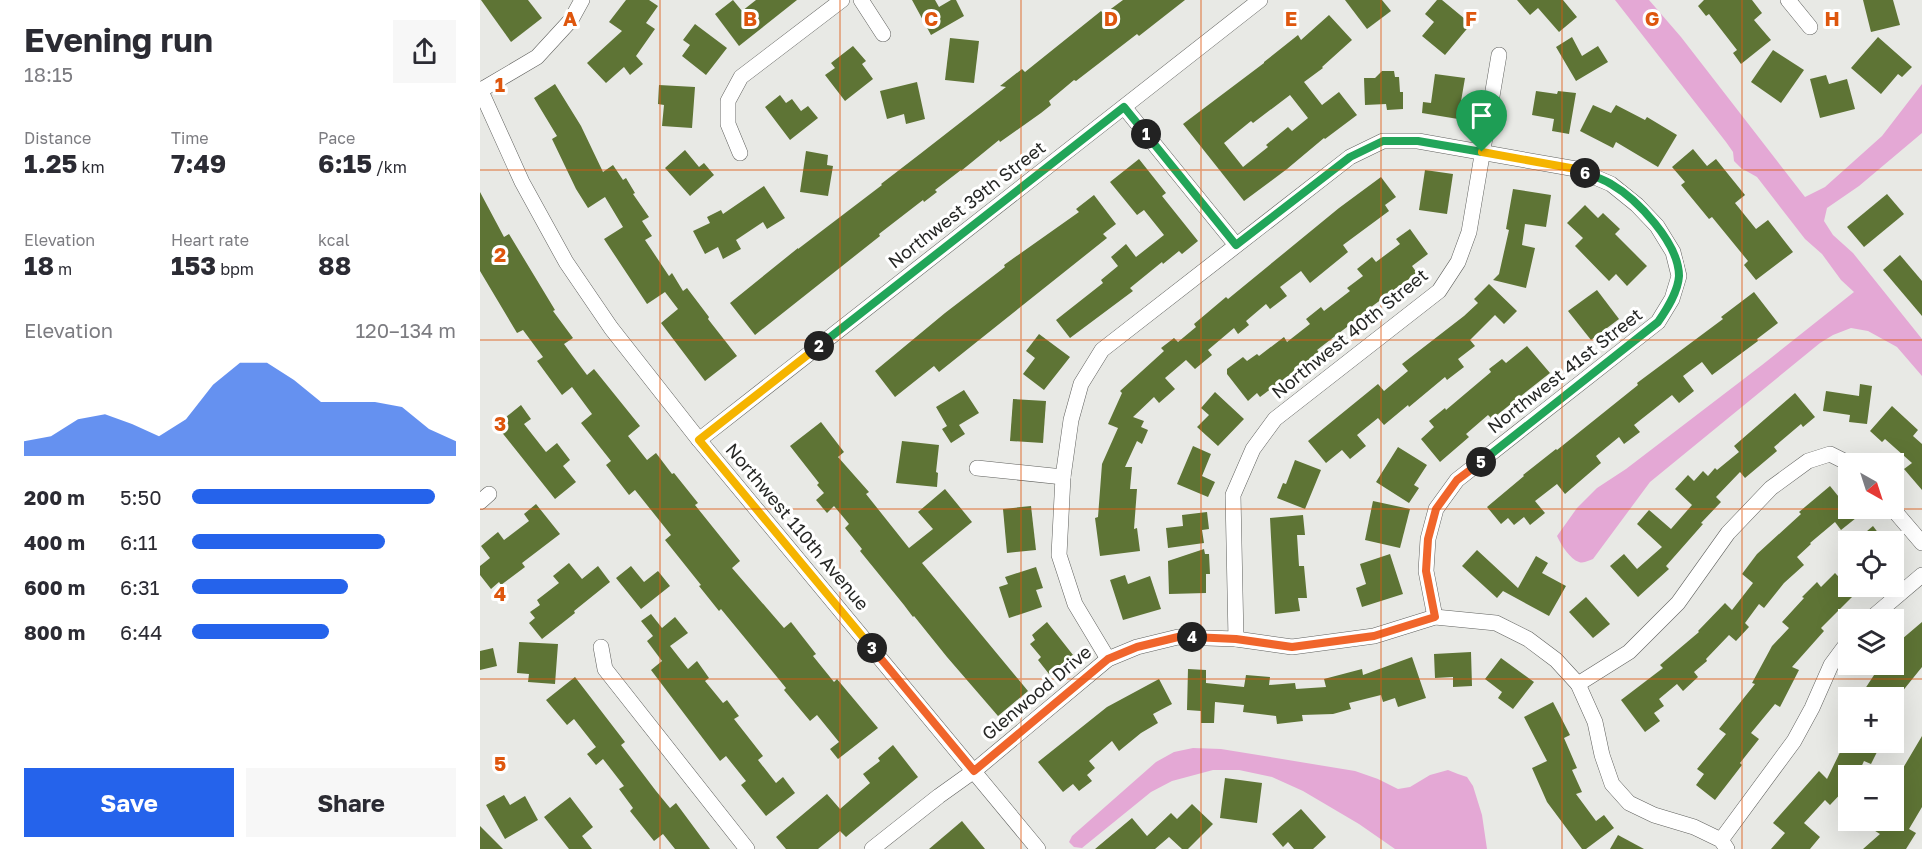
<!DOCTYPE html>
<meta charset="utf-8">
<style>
:root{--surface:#fff;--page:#f7f7f7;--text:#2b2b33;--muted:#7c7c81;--accent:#2563eb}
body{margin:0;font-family:"Golos Text",sans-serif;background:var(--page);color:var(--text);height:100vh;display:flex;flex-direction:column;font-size:22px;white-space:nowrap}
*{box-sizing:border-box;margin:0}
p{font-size:20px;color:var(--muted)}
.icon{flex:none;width:33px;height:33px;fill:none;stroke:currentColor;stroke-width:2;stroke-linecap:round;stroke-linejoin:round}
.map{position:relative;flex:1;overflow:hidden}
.drawer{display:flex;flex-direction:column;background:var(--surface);width:480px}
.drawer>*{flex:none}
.needle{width:39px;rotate:141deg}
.tools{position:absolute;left:1358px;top:453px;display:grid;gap:12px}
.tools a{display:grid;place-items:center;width:66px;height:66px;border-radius:0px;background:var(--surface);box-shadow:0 6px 24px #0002;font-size:30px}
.pin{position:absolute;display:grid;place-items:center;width:51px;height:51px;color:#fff;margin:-62px -26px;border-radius:50% 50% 50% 0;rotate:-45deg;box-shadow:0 0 6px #0007}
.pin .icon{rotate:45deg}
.km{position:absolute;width:30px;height:30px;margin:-15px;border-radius:50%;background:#222;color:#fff;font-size:16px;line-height:30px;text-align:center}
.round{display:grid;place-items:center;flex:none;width:63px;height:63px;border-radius:0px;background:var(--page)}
.head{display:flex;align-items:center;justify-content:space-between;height:102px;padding:0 24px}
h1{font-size:33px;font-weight:700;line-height:45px}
.metrics{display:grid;grid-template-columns:repeat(3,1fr);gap:9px;height:102px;padding:6px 24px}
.metrics div{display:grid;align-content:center}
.metrics b{font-size:26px;font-weight:700}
.metrics small{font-size:16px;font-weight:400}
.metrics p{font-size:16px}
.chart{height:168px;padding:12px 24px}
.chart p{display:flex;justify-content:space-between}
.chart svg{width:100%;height:108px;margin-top:6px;fill:var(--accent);opacity:.7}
.action{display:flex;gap:12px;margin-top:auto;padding:12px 24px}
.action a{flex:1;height:69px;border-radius:0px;background:var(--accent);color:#fff;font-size:24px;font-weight:700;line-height:69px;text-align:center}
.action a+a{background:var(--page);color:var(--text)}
ul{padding:0 24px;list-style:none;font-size:20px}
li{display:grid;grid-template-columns:96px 72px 1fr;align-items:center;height:45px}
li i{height:15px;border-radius:8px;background:var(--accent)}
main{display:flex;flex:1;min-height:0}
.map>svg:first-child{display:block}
</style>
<main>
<section class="drawer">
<div class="head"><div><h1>Evening run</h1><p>18:15</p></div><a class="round"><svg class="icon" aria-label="share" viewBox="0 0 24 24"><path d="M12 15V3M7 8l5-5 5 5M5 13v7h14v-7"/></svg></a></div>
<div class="metrics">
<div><p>Distance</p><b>1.25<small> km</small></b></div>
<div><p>Time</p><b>7:49</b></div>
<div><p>Pace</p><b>6:15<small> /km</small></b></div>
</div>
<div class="metrics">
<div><p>Elevation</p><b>18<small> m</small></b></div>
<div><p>Heart rate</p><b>153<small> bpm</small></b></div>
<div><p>kcal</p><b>88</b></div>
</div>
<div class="chart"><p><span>Elevation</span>120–134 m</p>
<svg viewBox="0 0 160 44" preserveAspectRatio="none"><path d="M0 44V38L10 36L20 29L30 27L40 31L50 36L60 29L70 15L80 6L90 6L100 13L110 22L120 22L130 22L140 24L150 33L160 38V44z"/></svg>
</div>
<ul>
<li><b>200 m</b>5:50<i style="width:92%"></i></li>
<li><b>400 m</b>6:11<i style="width:73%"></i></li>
<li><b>600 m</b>6:31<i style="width:59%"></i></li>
<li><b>800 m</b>6:44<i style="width:52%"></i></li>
</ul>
<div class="action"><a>Save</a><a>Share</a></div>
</section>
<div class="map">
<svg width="1442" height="849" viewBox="0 0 1442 849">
<rect width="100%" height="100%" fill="#e8e9e5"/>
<g fill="#e4a8d5">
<path d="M1135,0h34l32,37 124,160 20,-10 57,-51 40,-52v49l-63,53 -32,22 -3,13 9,14 20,18 69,86v37l-25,-29 -29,-16 -17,-3 -18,7 -13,8 -170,139 -57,77c-4,1 -9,5 -14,3 -9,-3 -18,-17 -22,-26l20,-28 20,-20 29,-19 136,-104 92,-73 -13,-12 -19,-26 -17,-15 -48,-62 -16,-9 -7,-7 -1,-9 -7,-10z"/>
<path d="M713,748l28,1 134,22 23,8 20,10 12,-2 20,-12 18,-5 10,4 9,3 6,9 9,29 5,34h-92l-36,-25 -56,-33 -31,-14 -33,-7h-26l-41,11 -21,11 -69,56 -8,-1 -5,-5 3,-6 84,-74 18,-10z"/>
</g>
<g fill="#5e7435" fill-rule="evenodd">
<path d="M1,0h47l14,18 -31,24z"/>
<path d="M146,0h23l9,6 -12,17 9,6 -19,27 7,8 -13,11 -6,-8 -18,16 -19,-20 35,-32 -13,-9z"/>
<path d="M253,0l9,11 14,-11h41l-58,46 -24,-32z"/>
<path d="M432,0h23l4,7 12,-7h5l8,16 -33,19z"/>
<path d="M643,0h62l-46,36 -2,-2 -61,47 -2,-1 -25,21 2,4 -10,8 -41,29 -1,-2 -38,31v-1l-26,20 2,2 -13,10 -1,-2 -44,34 1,2 -125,99 -25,-32 68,-55v1l84,-64 -1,-1 39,-30 86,-67 -6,-1 22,-17 3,3 76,-61 3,3z"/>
<path d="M865,0h37l9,11 -24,18z"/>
<path d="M957,0h5l29,24 -26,31 -23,-19 12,-14 -9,-8z"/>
<path d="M1037,0h46l14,17 -18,15 -21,-24 -8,7z"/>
<path d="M1224,0h48l10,13 -8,7 17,20 -30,24 -8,-11 4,-3 -28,-36 -3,2 -8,-10z"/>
<path d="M1383,0h30l7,25 -29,7z"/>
<path d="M849,15l23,25 -30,27 1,1 -19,14 18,23 17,-13 18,23 -32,24 -1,-1 -37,31 -43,32 -61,-77 81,-61v-1l34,-27 3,5zM810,95l18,23 -16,13 -4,-4 -22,18 2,2 -25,20 -19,-24 27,-22 2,2z"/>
<path d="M215,24l32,24 -21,27 -24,-19 8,-11 -7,-5z"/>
<path d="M1092,37l10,19 16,-10 10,16 -32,19 -20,-34z"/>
<path d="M1398,37l34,30 -10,10 -4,-3 -17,20 -30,-26z"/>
<path d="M470,38l29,3 -5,42 -29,-3z"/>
<path d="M373,46l13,15 -4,3 11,15 -28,22 -20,-26 10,-7 -4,-5z"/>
<path d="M1293,50l31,20 -23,33 -30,-21z"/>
<path d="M902,71h12l1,6h4l1,15h3v17l-16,1 -1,-6 -21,1 -1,-27h11z"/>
<path d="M955,74l30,4 -7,41 -36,-6 1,-11 8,1z"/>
<path d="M1346,75l3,9 18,-5 8,30 -35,9 -10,-39z"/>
<path d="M437,82l8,37 -19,5 -2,-10 -17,5 -7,-28z"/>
<path d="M75,84l26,42 22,46 10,-7 10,15 3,-2 9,15 -2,1 16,23 -7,4 10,15 -7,4 24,36 3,-3 11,18 4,-3 22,29 -1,2 29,37 -32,25 -44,-58 17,-14 -13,-17 -18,12 -43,-65 19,-12 -18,-30 -17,11 -12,-19 -24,-50 5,-3 -23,-38z"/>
<path d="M179,85l36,2 -3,41 -30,-2 2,-21 -6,-1z"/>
<path d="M1056,91l21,3 1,-3 18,2 -7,41 -17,-3 2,-12 -22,-4z"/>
<path d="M300,95l6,8 6,-4 9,12 7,-5 10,12 -28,22 -25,-33z"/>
<path d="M1113,105l18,8 5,-8 29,15 2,-3 30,18 -19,32 -42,-25 -3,6 -33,-17z"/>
<path d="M1213,149l14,17 9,-7 12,15 17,21 -10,8 21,26 12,-9 25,32 -37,28 -12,-15 4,-4 -36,-44 -3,2 -28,-34 4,-3 -13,-15z"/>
<path d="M205,150l14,17 5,-4 10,12 -24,21 -25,-28z"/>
<path d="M326,151l22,4 -1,10 6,1 -5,30 -28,-4z"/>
<path d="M659,159l27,34 -4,3 36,45 -16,13 -3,-3 -16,13 -1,-2 -32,26 3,3 -63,47 -14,-18 47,-37 -2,-3 17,-14 -7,-9 15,-13 10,13 28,-22 -20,-25 -7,5 -27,-33z"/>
<path d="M945,170l28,4 -6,40 -28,-4z"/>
<path d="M901,177l15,20 -11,8 4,6 -46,34 5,7 -38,31 -9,-12 -21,16 7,9 -17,13 -4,-5 -20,17 3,4 -11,9 -4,-6 -26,22 4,5 -17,14 -9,-9 -21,18 10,11 -16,14 -5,-6 -21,20 11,4 -3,6 7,3 -6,14 -5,-3 -12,26h7l-2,22h7l-3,40 3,-1 3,23 -40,5 -5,-38 3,-1 4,-53 16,-36 -10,-4 14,-31 -2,-2 44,-40 -3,-3 13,-10 4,4 18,-15 -2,-3 32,-27 2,2 111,-91z"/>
<path d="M284,186l21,32 -18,11 -4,-7 -27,18 5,9 -18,10 -5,-12 -13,7 -12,-23 17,-8 -3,-6 14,-7 2,4z"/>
<path d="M1033,189l38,6 -5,32 -21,-3 -3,21 13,3 -9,40 -33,-8 6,-6 10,-44 -3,-1z"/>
<path d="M0,192l24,45 5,-3 46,76 -2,1 20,27 -9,6 8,11 15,20 7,-6 46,57 -12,10 19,24 9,-7 16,21 2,-1 24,30 -3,2 45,56 -8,7 52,60 7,-6 25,32 -3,2 21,26 3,-3 41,49 -40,31 -8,-10 9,-7 -22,-27 -7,6 -26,-31 2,-2 -65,-79 -2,2 -20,-25 2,-1 -36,-45 6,-5 -36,-45 -6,5 -23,-30 5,-4 -30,-38 11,-9 -20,-27 -10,8 -25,-34 6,-4 -20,-27 -6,3 -37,-62z"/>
<path d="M1407,194l17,20 -40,33 -17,-20z"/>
<path d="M614,195l22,29 -13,10 4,4 -168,134 -5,-6 -39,31 -20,-26 70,-58 60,-46 -1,-2 75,-53 -3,-3z"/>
<path d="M1105,205l13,13 5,-5 17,16 -5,5 32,32 -20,20 -11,-12 -7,7 -34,-35 8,-8 -16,-15z"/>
<path d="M930,229l18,25 -16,12 5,7 -62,46 1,1 -39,30 2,2 -31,24 -28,21 -3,-4 -9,8 -21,-27v-5l16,-12 4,4 10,-7 2,2 25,-19 3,5 23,-18 -4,-5 15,-12 3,4 26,-20 -3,-3 16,-12 -6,-7 15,-12 4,5 24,-18 -4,-5z"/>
<path d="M1420,255l22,26v35l-39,-46z"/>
<path d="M1009,284l28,27 -13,13 -9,-9 -25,25 5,6 -17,13 6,8 -17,13 -2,-3 -36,30 -1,-2 -24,20 -6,-7 -21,17 9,11 -16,13 -8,-9 -16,13 -18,-22 70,-57 6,7 24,-20 -6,-7 62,-48 14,-13 -4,-4z"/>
<path d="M1117,290l22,29 -28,21 -23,-29z"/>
<path d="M1274,292l24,31 -21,16 1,2 -46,34 -10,-13 -19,14 11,15 -15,12 -7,-8 -38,30 6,7 -16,12 -5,-7 -23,19 5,7 -36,31 -8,-10 -22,17 10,12 -15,12 -6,-8 -10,8 -6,-7 -7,6 -14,-17 37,-31 -1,-1 33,-26 1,1 81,-65 -1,-2 86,-64 -2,-2z"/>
<path d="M559,334l31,23 -26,33 -21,-16 12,-16 -9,-7z"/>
<path d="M1047,346l23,27 -58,46 -4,-4 -22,19 3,3 -29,25 -19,-23 13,-12 -5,-6 16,-13 1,2 45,-38 -2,-3 13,-10 4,4z"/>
<path d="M1380,384l12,2 -5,38 -18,-2 1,-7 -27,-4 3,-20 33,5z"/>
<path d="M484,390l15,23 -20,12 6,9 -14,9 -9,-14 5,-3 -11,-19z"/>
<path d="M735,392l29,27 -26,27 -21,-19 12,-12 -8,-7z"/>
<path d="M1315,393l20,24 -12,10 -2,-3 -27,23 3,4 -32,27 -5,-6 -24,25 5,5 -20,21 2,1 -37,42 3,3 -31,28 -28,-31 14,-12 13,15 25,-22 -25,-23 12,-14 22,19 21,-24 -17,-16 13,-14 6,6 9,-10 5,5 7,-8 2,2 22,-18 -5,-6z"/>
<path d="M533,399l33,2 -3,42 -33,-2z"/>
<path d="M41,405l10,14 -7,5 22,28 11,-9 13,17 -7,6 13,16 -21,17 -59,-74z"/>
<path d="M1412,406l26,24 -5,6 9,8v46l-18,-21 8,-6 -27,-24 -3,3 -12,-11z"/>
<path d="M341,422l23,30 -6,5 31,35 -3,2 43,54 24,-19 -15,-17 27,-23 27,33 -50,41 106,128 -30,25 -51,-59 -33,-41 -1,1 -9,-12 -44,-54 2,-2 -17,-21 4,-4 -15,-18 -7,7 -11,-13 8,-7 -7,-8 2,-2 -29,-37z"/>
<path d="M422,441l37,4 -3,27 2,1 -1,14 -41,-4z"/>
<path d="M713,446l18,8 -9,22 13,6 -7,15 -31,-13z"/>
<path d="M918,447l29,18 -13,20 5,3 -10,15 -33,-21z"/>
<path d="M815,460l26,10 -16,39 -28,-11 6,-15 3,1z"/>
<path d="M1350,486l26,32 -15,12 -6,-8 -25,21 1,1 -14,13 7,8 -20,18 -20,25 -5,-4 -14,19 4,4 -13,14 -7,-6 -23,24 1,2 -13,11 4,5 -15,14 -6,-7 -18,15 5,7 -10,7 6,8 -15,11 -24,-32 42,-32 -3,-3 39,-33 -1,-1 27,-28 7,7 21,-27 -11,-9 15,-20 44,-40 -2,-2z"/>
<path d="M893,501l37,8 -10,39 -35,-8z"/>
<path d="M56,504l24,30 -38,29 3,4 -24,18 -2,-3 -8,7 -11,-14v-9l10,-8 -9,-12 17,-14 6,8 25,-19 -5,-7z"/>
<path d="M551,506l5,44 -29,3 -4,-44z"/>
<path d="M727,512l2,17 -7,1 2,13 -36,5 -2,-20 17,-2 -1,-11z"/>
<path d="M823,515l2,20h-8l2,31h5l3,32h-9l2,13 -25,3 -5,-96z"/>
<path d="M1393,526l12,16h-31z"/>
<path d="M724,549l1,5h4l1,20h-4v19l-37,1 -1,-33z"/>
<path d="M997,550l41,38 18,-32 12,7 -6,10 24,13 -17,30 -46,-25 -6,7 -35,-32z"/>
<path d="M910,554l13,40 -41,13 -6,-19 10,-4 -6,-20z"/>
<path d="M89,563l13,16 16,-13 12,16 -36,29 1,2 -33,26 -13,-16 6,-5 -5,-6 10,-7 -3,-5 22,-17 -6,-7z"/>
<path d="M151,566l13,16 14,-11 12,15 -29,23 -25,-31z"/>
<path d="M556,567l7,21 -7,2 6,17 -33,11 -10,-31 9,-3 -3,-7z"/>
<path d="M1355,573l20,21 -34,34 3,3 -32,36 7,3 -19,37 -5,-3 -24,29 8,6 -19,24 2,2 -27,35 -19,-15 8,-11 -7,-5 29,-35 -7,-5 36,-45 -3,-1 20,-37 17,-18 -7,-6 22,-24 -2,-1 15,-15 4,5z"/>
<path d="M645,575l3,9 22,-8 11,33 -38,11 -13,-40z"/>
<path d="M1106,597l24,27 -17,14 -24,-26z"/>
<path d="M171,614l11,14 13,-11 13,16 -18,13 18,23 9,-8 12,17 -4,3 18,22 4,-3 12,16 -5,3 29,37 -5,4 18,23 7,-6 12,16 -29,23 -25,-31 5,-4 -20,-25 -6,5 -69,-91 11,-9 -15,-20 6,-5 -12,-15z"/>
<path d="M567,622l26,33 -24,19 -11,-14 3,-3 -11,-13 5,-4 -3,-5z"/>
<path d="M1442,622v45l-25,31h-38l17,-26 -10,-8h27v-20l6,-8 3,3z"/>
<path d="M39,642l39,2 -3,40 -27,-2 1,-8 -12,-1z"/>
<path d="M13,648l4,18 -17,4v-19z"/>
<path d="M991,652l1,34 -19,1v-10l-18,1 -1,-24z"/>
<path d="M932,657l14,41 -28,9 -3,-9 -12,4 -2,-7 -32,8 2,6 -18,5 -31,1 1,6 -26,3 -1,-8 -33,-4 1,-7 -29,-3 -1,21h-13v-12l-14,-1 1,-41 18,1v13l38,4 2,-12 24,2 -1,8 26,-2 1,6 30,-2 -2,-8 38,-10 1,6z"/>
<path d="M1021,658l33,24 -21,27 -15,-11 4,-6 -17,-13z"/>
<path d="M95,677l50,65 -4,3 35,46 14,17 6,-5 34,46h-35l-12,-15 -9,7 -24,-30 3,-3 -14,-19 5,-3 -21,-27 -7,6 -9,-11 9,-7 -22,-28 -7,6 -21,-25z"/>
<path d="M679,679l13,25 -19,10 5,9 -17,10 -22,18 -7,-10 -23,20 6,7 -8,7 5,6 -13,10 -6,-7 -10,8 -25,-30 69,-55z"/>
<path d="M1073,702l17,33 -6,3 13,30 -5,2 10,22 -6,2 20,27 8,-6 10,13 -28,21h-4l-35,-47 -15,-34 15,-7 -23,-44z"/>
<path d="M1442,736v71l-13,22 7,4 -10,16h-43l17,-15 -8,-5 5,-9h16v-35z"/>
<path d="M1365,742h22l12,6 -8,16 -7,-3 -7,15h-9v10l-18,19 -5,-5 -21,23 16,14 -10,12h-39l14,-16 -12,-10 46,-52 8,8z"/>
<path d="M413,745l25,32 -72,60 -6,-6 -22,18h-32l-10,-12 51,-43 13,15 30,-26 -7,-9 17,-13 -2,-3z"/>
<path d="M745,778l37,5 -5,40 -37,-5z"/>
<path d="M24,795l6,10 15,-9 13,24 -33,19 -19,-34z"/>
<path d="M90,797l23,30 -11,9 10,13h-23l-25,-32z"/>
<path d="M712,804l21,20 -25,25h-6l-13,-12 -14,12h-60l37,-31 15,18 24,-23 6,6z"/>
<path d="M821,809l25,28 -13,12h-19l-6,-7 -5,5 -11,-13z"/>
<path d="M482,821l23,28h-56z"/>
<path d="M0,826l23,23h-23z"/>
<path d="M1138,835l26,14h-34z"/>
</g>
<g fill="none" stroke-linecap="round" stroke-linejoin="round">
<defs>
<g id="minor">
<path d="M381,0l22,34"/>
<path d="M1308,0l22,27"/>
<path d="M0,89l42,93 44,80 45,66 88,112 339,409"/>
<path d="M1,90l56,-33 34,-37 11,-20"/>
<path d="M644,107l112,138"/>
<path d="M260,153l-12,-29v-23l13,-24 101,-77"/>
<path d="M219,440l561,-440"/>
<path d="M497,468l86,9"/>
<path d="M0,502l9,-8"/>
<path d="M1412,508l30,35"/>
<path d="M1389,620l53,-45"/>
<path d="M756,639l-3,-144 20,-46 22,-30 164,-128 19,-29 11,-30 30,-177"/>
<path d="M121,647l4,22 142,180"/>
<path d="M628,659l-33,-55 -16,-49 4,-78 8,-57 10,-36 21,-34 248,-193 33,-16h35l158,28 35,15 26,21 20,21 16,26 6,24 -7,23 -14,23 -201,158 -21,29 -8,30 -2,32 9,46"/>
<path d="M1098,684l51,-32 49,-49 50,-70 43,-45 37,-27 22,-7 20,10"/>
<path d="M1241,840l73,-99 18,-33 19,-43 17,-23"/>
<path d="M392,849l67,-53 35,-25 134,-112 29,-12 41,-10 58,2 56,8 82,-11 61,-19 61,6 32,16 28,21 22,24 17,38 7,33 10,29 17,19 25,12 40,12 27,13 6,9"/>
</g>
</defs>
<use href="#minor" stroke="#60615e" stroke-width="16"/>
<use href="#minor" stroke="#fff" stroke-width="15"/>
</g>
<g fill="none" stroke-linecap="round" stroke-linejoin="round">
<defs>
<path id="split-1" d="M666,134l90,111 114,-88 33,-16h35l64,11"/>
<path id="split-2" d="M339,346l305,-239 22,27"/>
<path id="split-3" d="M339,346l-120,94 173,208"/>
<path id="split-4" d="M392,648l102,123 134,-112 29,-12 41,-10h14"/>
<path id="split-5" d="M712,637l44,2 56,8 82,-11 61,-19 -9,-46 2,-32 8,-30 21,-29 24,-18"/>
<path id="split-6" d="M1001,462l177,-140c9,-13 20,-30 21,-46 0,-33 -42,-77 -68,-92 -8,-5 -17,-8 -26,-11"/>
<path id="split-7" d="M1002,152l94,17 9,4"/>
</defs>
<use href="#split-1" stroke="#fff" stroke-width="12"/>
<use href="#split-2" stroke="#fff" stroke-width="12"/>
<use href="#split-3" stroke="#fff" stroke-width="12"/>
<use href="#split-4" stroke="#fff" stroke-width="12"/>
<use href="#split-5" stroke="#fff" stroke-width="12"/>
<use href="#split-6" stroke="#fff" stroke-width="12"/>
<use href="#split-7" stroke="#fff" stroke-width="12"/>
<use href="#split-1" stroke="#22a559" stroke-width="8"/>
<use href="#split-2" stroke="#22a559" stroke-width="8"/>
<use href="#split-3" stroke="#f5b400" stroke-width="8"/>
<use href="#split-4" stroke="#f0652b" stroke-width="8"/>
<use href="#split-5" stroke="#f0652b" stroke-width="8"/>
<use href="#split-6" stroke="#22a559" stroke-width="8"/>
<use href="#split-7" stroke="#f5b400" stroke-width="8"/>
</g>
<path fill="none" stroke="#de560d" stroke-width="1.5" stroke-opacity="0.55" d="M180,0v849M360,0v849M541,0v849M721,0v849M901,0v849M1082,0v849M1262,0v849M0,170h1442M0,340h1442M0,509h1442M0,679h1442"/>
<g text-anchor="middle" stroke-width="6" stroke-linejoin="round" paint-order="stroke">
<g font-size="18" fill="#262725" stroke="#fff">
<text transform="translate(487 205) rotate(-38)" y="6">Northwest 39th Street</text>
<text transform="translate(870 334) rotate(-39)" y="6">Northwest 40th Street</text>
<text transform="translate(1085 371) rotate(-38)" y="6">Northwest 41st Street</text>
<text transform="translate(317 527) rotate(50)" y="6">Northwest 110th Avenue</text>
<text transform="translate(557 693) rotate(-40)" y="6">Glenwood Drive</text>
</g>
</g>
<g font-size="20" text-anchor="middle" font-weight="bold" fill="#de560d" stroke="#fff" stroke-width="6" stroke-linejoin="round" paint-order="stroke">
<text x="90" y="26">A</text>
<text x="270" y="26">B</text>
<text x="451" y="26">C</text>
<text x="631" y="26">D</text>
<text x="811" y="26">E</text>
<text x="991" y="26">F</text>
<text x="1172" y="26">G</text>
<text x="1352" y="26">H</text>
<text x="20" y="92">1</text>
<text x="20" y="262">2</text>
<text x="20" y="431">3</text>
<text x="20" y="601">4</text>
<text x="20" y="771">5</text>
</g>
</svg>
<div class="tools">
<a><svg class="needle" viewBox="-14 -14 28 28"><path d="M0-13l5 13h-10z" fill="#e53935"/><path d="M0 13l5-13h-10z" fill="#7c7c81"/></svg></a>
<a><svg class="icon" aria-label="locate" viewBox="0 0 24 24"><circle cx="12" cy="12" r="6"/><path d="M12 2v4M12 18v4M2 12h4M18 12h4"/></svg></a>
<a><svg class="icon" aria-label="layers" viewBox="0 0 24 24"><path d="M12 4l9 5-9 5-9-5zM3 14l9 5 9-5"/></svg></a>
<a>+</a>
<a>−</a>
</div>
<div class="pin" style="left:1002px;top:152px;background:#1e9e55"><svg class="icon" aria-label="arrive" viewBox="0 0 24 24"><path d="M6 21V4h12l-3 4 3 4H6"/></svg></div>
<b class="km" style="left:666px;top:134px">1</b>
<b class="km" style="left:339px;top:346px">2</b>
<b class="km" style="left:392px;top:648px">3</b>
<b class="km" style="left:712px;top:637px">4</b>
<b class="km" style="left:1001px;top:462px">5</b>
<b class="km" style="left:1105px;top:173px">6</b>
</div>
</main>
